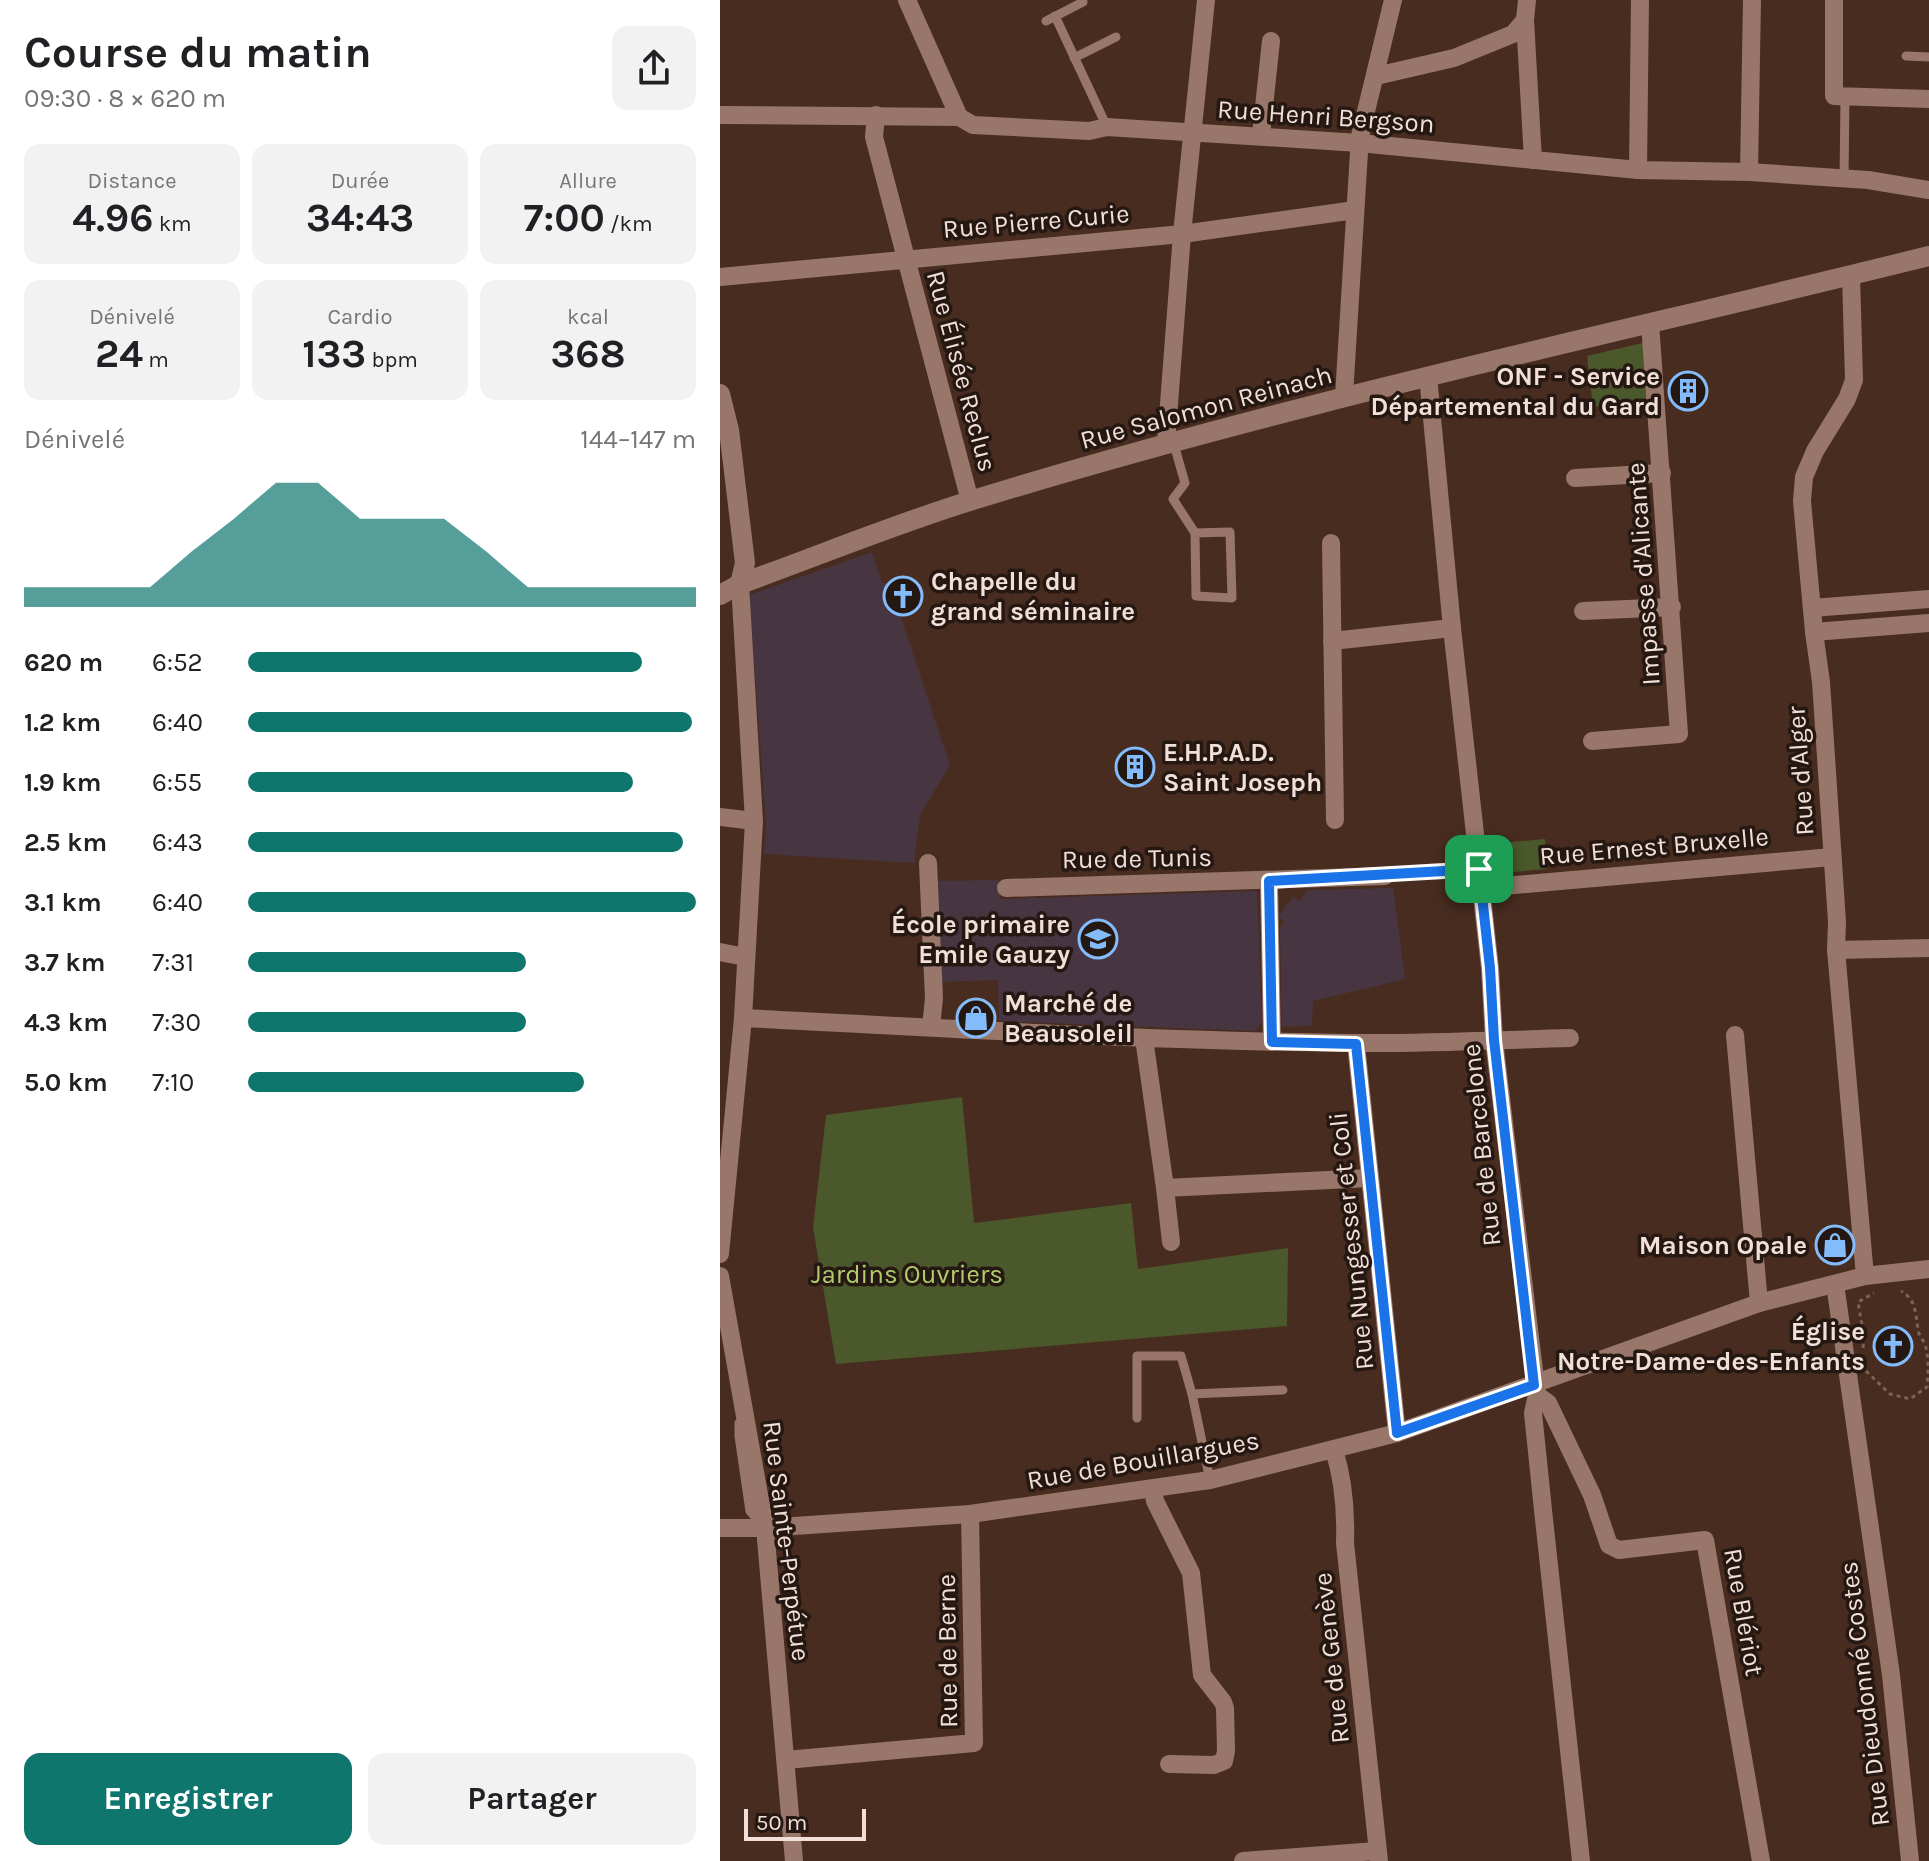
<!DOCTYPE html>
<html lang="fr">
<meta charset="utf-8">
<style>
:root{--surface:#fff;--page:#f2f2f2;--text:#202124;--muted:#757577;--accent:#0f766e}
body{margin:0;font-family:Karla,sans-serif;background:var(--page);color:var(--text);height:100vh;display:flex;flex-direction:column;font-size:30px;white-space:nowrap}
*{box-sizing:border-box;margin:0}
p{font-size:26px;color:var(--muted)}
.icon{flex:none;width:44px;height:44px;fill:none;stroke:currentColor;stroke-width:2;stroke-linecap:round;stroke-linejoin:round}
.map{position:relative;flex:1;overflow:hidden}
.drawer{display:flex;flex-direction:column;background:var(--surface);width:720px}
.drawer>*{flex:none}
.scale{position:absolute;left:24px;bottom:20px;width:122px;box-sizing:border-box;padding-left:8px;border:4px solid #f2dfd7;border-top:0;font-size:22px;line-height:28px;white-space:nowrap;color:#f2dfd7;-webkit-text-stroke:6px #251813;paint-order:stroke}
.pin{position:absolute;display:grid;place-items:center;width:68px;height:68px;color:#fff;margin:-34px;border-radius:16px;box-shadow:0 4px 12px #0006}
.round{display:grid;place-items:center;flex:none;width:84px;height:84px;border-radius:16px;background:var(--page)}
.head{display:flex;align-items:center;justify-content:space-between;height:136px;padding:0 24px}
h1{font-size:44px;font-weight:700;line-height:60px}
.stats{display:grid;grid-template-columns:repeat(3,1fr);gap:12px;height:136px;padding:8px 24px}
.stats div{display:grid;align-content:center;border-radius:16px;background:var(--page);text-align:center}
.stats b{font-size:40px;font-weight:700}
.stats small{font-size:22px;font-weight:400}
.stats p{font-size:22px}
.chart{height:224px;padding:16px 24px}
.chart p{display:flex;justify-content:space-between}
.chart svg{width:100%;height:144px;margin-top:8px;fill:var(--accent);opacity:.7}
.primary-button{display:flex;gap:16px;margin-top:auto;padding:16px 24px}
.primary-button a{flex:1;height:92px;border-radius:16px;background:var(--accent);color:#fff;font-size:32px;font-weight:700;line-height:92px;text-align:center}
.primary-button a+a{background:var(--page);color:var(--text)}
ul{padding:0 24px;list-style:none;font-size:26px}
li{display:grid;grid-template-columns:128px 96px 1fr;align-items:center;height:60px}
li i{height:20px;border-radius:10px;background:var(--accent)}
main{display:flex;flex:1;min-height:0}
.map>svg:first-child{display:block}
</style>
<main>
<section class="drawer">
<div class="head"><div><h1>Course du matin</h1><p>09:30 · 8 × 620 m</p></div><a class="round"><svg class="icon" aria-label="share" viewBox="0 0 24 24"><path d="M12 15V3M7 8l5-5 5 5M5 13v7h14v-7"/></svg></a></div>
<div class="stats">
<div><p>Distance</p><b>4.96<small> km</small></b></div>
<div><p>Durée</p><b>34:43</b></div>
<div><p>Allure</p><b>7:00<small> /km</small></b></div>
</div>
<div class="stats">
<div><p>Dénivelé</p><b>24<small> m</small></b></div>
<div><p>Cardio</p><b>133<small> bpm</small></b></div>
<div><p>kcal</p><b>368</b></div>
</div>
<div class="chart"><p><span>Dénivelé</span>144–147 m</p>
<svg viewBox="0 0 160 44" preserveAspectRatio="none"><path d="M0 44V38L10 38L20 38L30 38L40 27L50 17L60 6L70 6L80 17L90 17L100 17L110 27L120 38L130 38L140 38L150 38L160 38V44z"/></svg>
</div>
<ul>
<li><b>620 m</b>6:52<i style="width:88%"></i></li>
<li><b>1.2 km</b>6:40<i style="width:99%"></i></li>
<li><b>1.9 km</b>6:55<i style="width:86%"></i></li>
<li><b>2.5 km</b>6:43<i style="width:97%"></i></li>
<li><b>3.1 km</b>6:40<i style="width:100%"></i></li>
<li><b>3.7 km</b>7:31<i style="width:62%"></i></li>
<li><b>4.3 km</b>7:30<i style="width:62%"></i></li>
<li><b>5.0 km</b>7:10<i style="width:75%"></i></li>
</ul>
<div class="primary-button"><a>Enregistrer</a><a>Partager</a></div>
</section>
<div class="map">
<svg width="1209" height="1861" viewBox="0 0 1209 1861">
<rect width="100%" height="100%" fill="#482c20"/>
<g fill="#473641">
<path d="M152,552l10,31h5l13,32 50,150 -30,50 -6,48 -150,-9 2,-30 -17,-229z"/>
<path d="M279,880l1,19 257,-8 5,132 -7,8 -256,-10 -1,-41 -59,2 -5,-101z"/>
<path d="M673,888l12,91 -92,22 -1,25 -30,1 -2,-99 4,-7 -6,-4 15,-21 6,5 8,-11z"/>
</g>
<g fill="#4b582b">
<path d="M927,342l5,56 -59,9 -6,-51z"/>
<path d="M825,839l2,30 -55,5 -3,-30z"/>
<path d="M242,1097l12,126 157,-20 7,66 150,-21 -1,78 -451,38 -23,-137 13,-112z"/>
</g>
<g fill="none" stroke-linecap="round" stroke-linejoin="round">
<g stroke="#7c6358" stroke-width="3" stroke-dasharray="4 4" stroke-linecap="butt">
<path d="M681,875l60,-5"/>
<path d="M1143,1348l1,-11 -6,-35 16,-9"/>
<path d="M1146,1371l24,23 20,5 17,-12c1,-13 2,-26 -1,-39 -1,-7 -7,-11 -8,-18 -2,-15 -2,-31 -17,-39"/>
</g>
<g stroke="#987669" stroke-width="9">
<path d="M335,16l52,111"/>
<path d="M326,21l37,-19"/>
<path d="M1186,56l23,1"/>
<path d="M354,58l42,-21"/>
<path d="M1124,180l1,-83"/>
<path d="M453,441l12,42 -12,16 22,34 1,63 36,2 -2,-66 -35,1"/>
<path d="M417,1418v-62h44l11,38"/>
<path d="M19,1423v13l11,75 13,15"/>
<path d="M490,1480l-18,-86 91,-4"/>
</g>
<g stroke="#987669" stroke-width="18">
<path d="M187,0l52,117"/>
<path d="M1114,0v96l95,3"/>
<path d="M805,20l8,140"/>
<path d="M656,76l78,-18 59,-24 12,-14 2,-20"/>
<path d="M0,115l239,2 14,8 116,6 18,-4 252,16 279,27 111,2 119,8 61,10"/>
<path d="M156,115l-2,22 96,364"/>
<path d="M541,135l10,-94"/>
<path d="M918,170l2,-170"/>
<path d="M1029,172l3,-172"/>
<path d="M1131,275l3,105 -7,19 -32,52 -11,26 -2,24 12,131 7,50 16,240 -1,28 29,326"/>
<path d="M0,277l462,-43 173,-24"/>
<path d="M708,376l24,252 38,340 4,72 43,355 -4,18 10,97 38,351"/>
<path d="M624,396l16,-260 33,-136"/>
<path d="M446,443l16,-209 24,-234"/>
<path d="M855,478l87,-5"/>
<path d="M611,543l4,277"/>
<path d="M1092,608l117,-9"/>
<path d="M863,611l89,-4"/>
<path d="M1094,632l115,-9"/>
<path d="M612,641l120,-13"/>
<path d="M872,741l87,-7 -29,-411"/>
<path d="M0,817l34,4"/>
<path d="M208,863l6,135 -3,29"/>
<path d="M549,881l3,161"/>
<path d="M286,888l379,-12"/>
<path d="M761,888l351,-31"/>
<path d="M1116,950l93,-2"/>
<path d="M0,952l25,5"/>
<path d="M23,1018c203,10 406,23 610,25 72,1 145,-3 217,-5"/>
<path d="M1015,1035l24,268"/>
<path d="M424,1038l21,150 205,-10"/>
<path d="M636,1044l41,389"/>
<path d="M445,1188l6,54"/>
<path d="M0,1254l23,-236 11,-197 -14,-237"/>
<path d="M0,1276l45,252 29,333"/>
<path d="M1115,1284l56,391 19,186"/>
<path d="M817,1395l11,8 44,92 17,50 10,5 86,-10 56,321"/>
<path d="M614,1450c10,31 12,61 11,93l34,318"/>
<path d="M433,1490l2,11 36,72 11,102 21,27 2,6 1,43 -2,10 -10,4 -45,-1"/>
<path d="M0,1528h45l205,-14 240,-34 187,-47 362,-130 106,-27 64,-7"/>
<path d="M66,1760l188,-17 -4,-229"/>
<path d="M523,1861l133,-10"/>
</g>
<g stroke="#987669" stroke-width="20">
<path d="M0,394l9,36 16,133 -5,21"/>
<path d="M0,595l20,-11c78,-28 155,-60 233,-84 315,-97 637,-165 956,-244"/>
</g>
</g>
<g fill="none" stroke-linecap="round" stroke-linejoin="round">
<defs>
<path id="route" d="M759,869l11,99 4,72 40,345 -137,48 -41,-389 -84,-2 -3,-161z"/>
</defs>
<use href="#route" stroke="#fff" stroke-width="16"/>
<use href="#route" stroke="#1a73e8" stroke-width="10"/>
</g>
<defs>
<symbol id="building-ring" viewBox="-11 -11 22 22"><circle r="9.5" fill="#251813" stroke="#84bcfb" stroke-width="1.5"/><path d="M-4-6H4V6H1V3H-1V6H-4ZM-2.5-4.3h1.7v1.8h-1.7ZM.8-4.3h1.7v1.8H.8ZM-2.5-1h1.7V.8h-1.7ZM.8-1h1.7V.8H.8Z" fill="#84bcfb"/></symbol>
<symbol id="church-ring" viewBox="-11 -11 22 22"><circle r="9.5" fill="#251813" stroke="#84bcfb" stroke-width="1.5"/><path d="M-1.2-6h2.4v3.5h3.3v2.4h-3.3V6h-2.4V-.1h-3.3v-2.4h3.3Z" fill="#84bcfb"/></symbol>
<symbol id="school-ring" viewBox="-11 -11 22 22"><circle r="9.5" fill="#251813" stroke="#84bcfb" stroke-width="1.5"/><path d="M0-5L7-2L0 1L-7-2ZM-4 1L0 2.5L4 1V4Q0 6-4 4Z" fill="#84bcfb"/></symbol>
<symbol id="shop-ring" viewBox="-11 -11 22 22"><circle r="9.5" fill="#251813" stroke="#84bcfb" stroke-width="1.5"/><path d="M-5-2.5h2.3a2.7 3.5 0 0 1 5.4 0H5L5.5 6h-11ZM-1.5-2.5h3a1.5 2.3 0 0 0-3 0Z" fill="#84bcfb"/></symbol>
</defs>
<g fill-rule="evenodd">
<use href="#building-ring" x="946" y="369" width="44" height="44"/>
<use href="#church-ring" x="161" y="574" width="44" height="44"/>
<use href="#building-ring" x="393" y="745" width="44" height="44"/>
<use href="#school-ring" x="356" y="917" width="44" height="44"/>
<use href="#shop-ring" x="234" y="996" width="44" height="44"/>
<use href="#shop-ring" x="1093" y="1223" width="44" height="44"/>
<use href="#church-ring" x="1151" y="1324" width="44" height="44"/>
</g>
<g text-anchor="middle" stroke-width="7" stroke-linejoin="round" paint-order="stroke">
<g font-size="26" fill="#f2dfd7" stroke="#251813">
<text transform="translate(606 116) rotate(4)" y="9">Rue Henri Bergson</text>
<text transform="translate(316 221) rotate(-5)" y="9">Rue Pierre Curie</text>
<text transform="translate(242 371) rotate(75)" y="9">Rue Élisée Reclus</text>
<text transform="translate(486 407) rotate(-15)" y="9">Rue Salomon Reinach</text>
<text transform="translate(923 574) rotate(-94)" y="9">Impasse d'Alicante</text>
<text transform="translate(1080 771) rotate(-94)" y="9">Rue d'Alger</text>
<text transform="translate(934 846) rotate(-5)" y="9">Rue Ernest Bruxelle</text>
<text transform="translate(417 858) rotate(-1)" y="9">Rue de Tunis</text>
<text transform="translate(761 1145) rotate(-96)" y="9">Rue de Barcelone</text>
<text transform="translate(631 1241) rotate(-96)" y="9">Rue Nungesser et Coli</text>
<text transform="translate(423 1460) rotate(-10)" y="9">Rue de Bouillargues</text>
<text transform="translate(67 1541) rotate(83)" y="9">Rue Sainte-Perpétue</text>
<text transform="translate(1024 1612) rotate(80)" y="9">Rue Blériot</text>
<text transform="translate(227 1651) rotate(-91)" y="9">Rue de Berne</text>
<text transform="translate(611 1658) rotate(-96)" y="9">Rue de Genève</text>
<text transform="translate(1144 1694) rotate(-97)" y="9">Rue Dieudonné Costes</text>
</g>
<g font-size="26" font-weight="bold" fill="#f2dfd7" stroke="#251813" text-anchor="end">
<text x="940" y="385">ONF - Service<tspan x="940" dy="30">Départemental du Gard</tspan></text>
<text x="211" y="590" text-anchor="start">Chapelle du<tspan x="211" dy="30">grand séminaire</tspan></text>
<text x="443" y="761" text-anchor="start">E.H.P.A.D.<tspan x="443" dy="30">Saint Joseph</tspan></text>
<text x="350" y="933">École primaire<tspan x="350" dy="30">Emile Gauzy</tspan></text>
<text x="284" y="1012" text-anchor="start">Marché de<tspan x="284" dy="30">Beausoleil</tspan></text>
<text x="1087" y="1254">Maison Opale</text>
<text x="1145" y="1340">Église<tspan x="1145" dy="30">Notre-Dame-des-Enfants</tspan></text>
</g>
<g font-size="26" fill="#b1cc6d" stroke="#251813">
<text x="187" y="1283">Jardins Ouvriers</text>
</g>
</g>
</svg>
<div class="scale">50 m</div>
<div class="pin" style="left:759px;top:869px;background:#1e9e55"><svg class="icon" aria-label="arrive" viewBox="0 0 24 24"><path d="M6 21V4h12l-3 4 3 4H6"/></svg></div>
</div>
</main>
